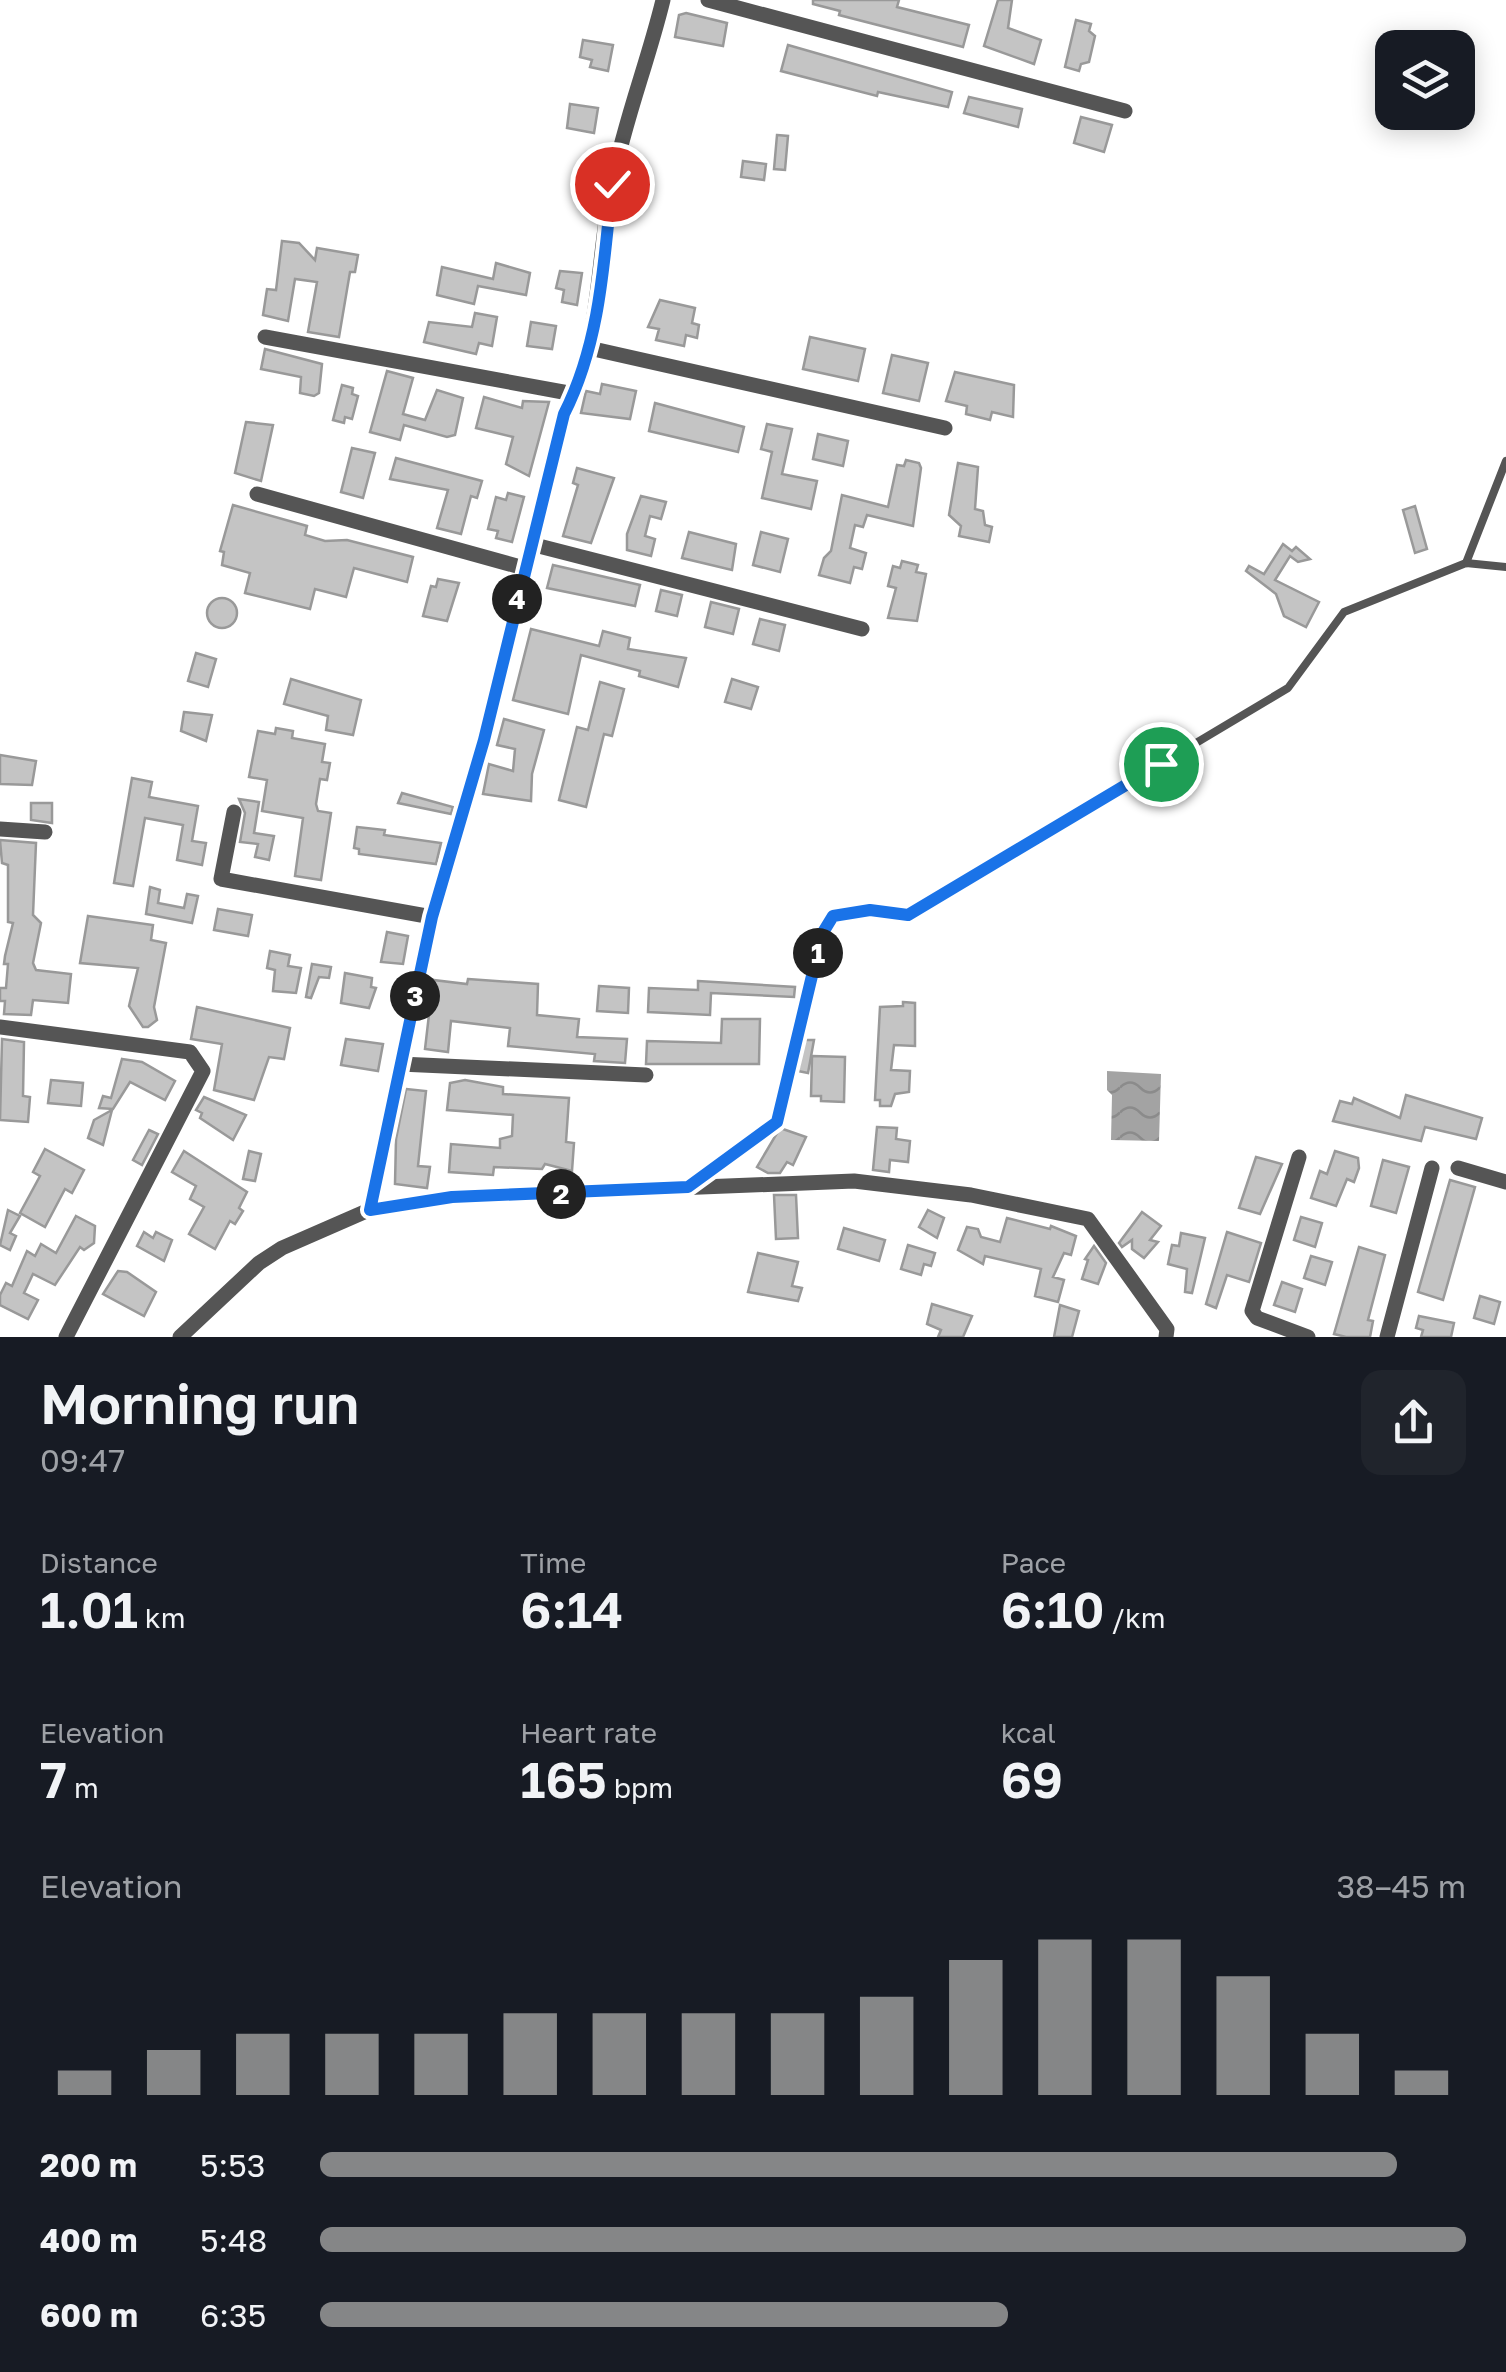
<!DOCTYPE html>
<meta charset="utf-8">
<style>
:root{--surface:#171b24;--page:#20242c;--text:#f1f3f6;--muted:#9ea1a6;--accent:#858687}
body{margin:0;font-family:"Golos Text",sans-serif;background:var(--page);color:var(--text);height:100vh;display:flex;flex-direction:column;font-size:38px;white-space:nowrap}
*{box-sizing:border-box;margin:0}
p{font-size:32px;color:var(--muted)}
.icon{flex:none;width:55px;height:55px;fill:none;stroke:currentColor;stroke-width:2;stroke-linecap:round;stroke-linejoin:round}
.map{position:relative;height:1337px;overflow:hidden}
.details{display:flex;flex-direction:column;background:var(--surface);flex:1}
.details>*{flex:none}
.buttons{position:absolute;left:1375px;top:30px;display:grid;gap:20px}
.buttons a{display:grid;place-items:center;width:100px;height:100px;border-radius:20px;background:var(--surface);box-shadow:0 5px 25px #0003;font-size:50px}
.pin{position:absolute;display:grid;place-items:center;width:85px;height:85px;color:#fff;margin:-42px;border:5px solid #fff;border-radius:50%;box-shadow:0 2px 10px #0007}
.km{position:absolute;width:50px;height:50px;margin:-25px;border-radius:50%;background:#222;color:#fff;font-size:28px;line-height:50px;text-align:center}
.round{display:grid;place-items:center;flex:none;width:105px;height:105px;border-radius:20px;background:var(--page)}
.overview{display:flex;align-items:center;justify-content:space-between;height:170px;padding:0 40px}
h1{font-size:55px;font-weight:600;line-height:75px}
.stats{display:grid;grid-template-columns:repeat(3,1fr);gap:15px;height:170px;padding:10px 40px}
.stats div{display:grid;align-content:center}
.stats b{font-size:50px;font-weight:600}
.stats small{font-size:28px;font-weight:400}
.stats p{font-size:28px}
.chart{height:280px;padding:20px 40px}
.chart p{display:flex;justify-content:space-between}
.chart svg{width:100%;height:180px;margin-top:10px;stroke:var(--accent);stroke-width:6}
ul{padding:0 40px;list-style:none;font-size:32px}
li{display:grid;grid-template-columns:160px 120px 1fr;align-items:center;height:75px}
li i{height:25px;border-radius:12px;background:var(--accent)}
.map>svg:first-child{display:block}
</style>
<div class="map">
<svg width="1506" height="1337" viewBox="0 0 1506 1337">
<defs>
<pattern id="water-waves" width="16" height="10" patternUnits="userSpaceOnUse" patternTransform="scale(2.5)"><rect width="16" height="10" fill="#a3a3a3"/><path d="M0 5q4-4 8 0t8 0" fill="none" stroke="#8b8b8b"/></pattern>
</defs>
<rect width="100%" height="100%" fill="#fff"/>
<path fill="url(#water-waves)" d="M1107,1071l54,3 -2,67 -48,-1 1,-45 -5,-5z"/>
<g fill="#c4c4c4" stroke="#999" stroke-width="2.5">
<path d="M813,0h86l-2,7 72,18 -6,22 -124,-32 1,-4 -27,-7z"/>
<path d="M998,0h14l-4,28 33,12 -7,24 -50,-18z"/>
<path d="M686,13l41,10 -4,23 -48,-9 4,-22z"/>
<path d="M1076,20l15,4 -2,7 6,5 -6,26 -8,2 -2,7 -14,-4z"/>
<path d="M583,40l30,5 -5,26 -18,-4 2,-7 -12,-3z"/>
<path d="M788,45l164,47 -4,15 -70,-15 -1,4 -96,-25z"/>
<path d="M969,97l53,12 -4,18 -54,-14z"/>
<path d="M570,104l28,4 -4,25 -27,-5z"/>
<path d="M1081,117l31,8 -8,27 -30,-9z"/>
<path d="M777,135l11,1 -3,34 -11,-1z"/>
<path d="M743,161l23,3 -2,16 -23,-3z"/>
<path d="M282,241l17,2 16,17 2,-12 41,7 -3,17h-5l-11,65 -31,-5 9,-50 -22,-3 -7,42 -25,-6 4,-26 9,1z"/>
<path d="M496,263l34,10 -4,22 -48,-9 -4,18 -37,-9 5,-28 51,12z"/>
<path d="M560,271l22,2 -5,32 -15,-3 2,-12 -8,-2z"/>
<path d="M660,300l35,8 -3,15 7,2 -2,13 -11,-3 -2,11 -28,-6 3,-11 -11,-2z"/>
<path d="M475,313l22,4 -5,29 -13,-3 -3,11 -52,-12 5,-20 43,5z"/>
<path d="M531,322l25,4 -4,23 -25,-3z"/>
<path d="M810,337l55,12 -7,32 -55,-12z"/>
<path d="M265,349l57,15 -3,29 -5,3 -14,-3 1,-16 -40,-8z"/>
<path d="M892,355l36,8 -9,38 -36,-8z"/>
<path d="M387,371l26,7 -10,36 22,6 12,-30 26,8 -8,37 -8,2 -43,-12 -4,15 -30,-8z"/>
<path d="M955,372l59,13 -1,32 -21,-5 -2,8 -24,-6 1,-8 -21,-5z"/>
<path d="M602,384l34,7 -6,28 -49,-6 5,-22 14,3z"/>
<path d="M342,385l11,3 -1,6 6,2 -6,23 -7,-2 -1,6 -11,-3z"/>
<path d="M484,397l38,11 1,-7 26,1 -20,74 -23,-12 7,-27 -37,-9z"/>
<path d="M655,403l89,24 -6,25 -89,-21z"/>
<path d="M246,422l27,3 -12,56 -26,-8z"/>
<path d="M767,424l25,5 -10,45 35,7 -6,28 -49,-11 10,-46 -11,-3z"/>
<path d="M818,434l30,7 -5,25 -30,-7z"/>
<path d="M352,448l23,5 -12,45 -22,-6z"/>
<path d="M396,458l86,23 -5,17 -6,-2 -10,38 -24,-6 11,-38 -58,-11z"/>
<path d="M906,460l13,3 2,5 -8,58 -46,-11 -4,12 -8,-2 -5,23 16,5 -4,16 -8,-2 -4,16 -31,-8 5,-17 7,-7 11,-56 46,12 9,-42 7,1z"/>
<path d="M958,463l20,4 -3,42 8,2 2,14 7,2 -3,15 -30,-6 2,-10 -12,-11z"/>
<path d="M577,468l37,10 -23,65 -28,-7 15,-51 -5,-2z"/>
<path d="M508,493l16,4 -12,45 -16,-4 2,-7 -10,-2 8,-32 10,3z"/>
<path d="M641,496l25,6 -5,17 -11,-3 -5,20 10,3 -4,17 -24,-6v-16z"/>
<path d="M233,505l74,21 -2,9 20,6 22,-1 66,17 -6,25 -53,-14 -8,29 -31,-8 -5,20 -65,-16 5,-20 -28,-8 2,-13 -4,-1z"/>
<path d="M1415,506l12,43 -12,4 -12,-43z"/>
<path d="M689,532l47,12 -4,26 -50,-12z"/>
<path d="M761,532l27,7 -8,33 -27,-7z"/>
<path d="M1283,544l9,7 4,-4 14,12 -12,3 -8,-6 -15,24 44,22 -13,25 -22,-11 -8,-22 -30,-23 3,-5 15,8z"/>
<path d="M902,561l16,4 -2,7 10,2 -9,47 -29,-3 8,-30 -8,-2 5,-20 7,2z"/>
<path d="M553,565l87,20 -5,21 -88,-18z"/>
<path d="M438,579l21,4 -12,38 -24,-5 8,-30 5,1z"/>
<path d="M661,590l21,5 -5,21 -21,-5z"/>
<circle cx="222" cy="613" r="15"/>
<path d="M711,602l28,7 -6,25 -28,-7z"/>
<path d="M760,619l25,6 -6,26 -26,-7z"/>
<path d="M531,629l68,17 4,-15 27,7 -2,11 58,9 -8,29 -39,-11 1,-5 -59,-16 -13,59 -55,-14z"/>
<path d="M196,653l20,6 -8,28 -20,-6z"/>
<path d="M291,679l70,21 -8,35 -27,-5 2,-14 -44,-12z"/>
<path d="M732,679l26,8 -7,22 -26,-7z"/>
<path d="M600,682l24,7 -12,47 -8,-2 -18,73 -27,-7 18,-73 11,3z"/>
<path d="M184,712l28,3 -6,26 -25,-10z"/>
<path d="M504,719l40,11 -12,44 -1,27 -48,-7 6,-30 24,7 2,-22 -18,-4z"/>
<path d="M276,728l17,3 -1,7 33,6 -3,18 8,1 -3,17 -7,-1 -4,25 2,7 13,2 -10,67 -26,-4 8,-58 -41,-7 5,-31 -18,-3 9,-46 17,3z"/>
<path d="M0,755l36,6 -4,24 -32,-1z"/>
<path d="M132,778l20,4 -3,15 49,9 -6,35 14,2 -4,22 -25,-5 6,-35 -38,-7 -12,68 -19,-3z"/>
<path d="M402,793l51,14 -2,7 -53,-11z"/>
<path d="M239,799l20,3 -5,31 20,3 -5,24 -14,-3 3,-13 -18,-2 5,-29z"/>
<path d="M31,803h21v20l-21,-3z"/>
<path d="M357,827l28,3 -1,5 57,8 -5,21 -77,-10v-5l-5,-1z"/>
<path d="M0,840l36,3 -3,72 8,8 -8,40 3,7 35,4 -3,29 -35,-3 -2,15 -27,-1 1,-13h-5v-13h6l2,-24h-4l1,-8 8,-33 -5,-1v-57l-6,-2z"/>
<path d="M150,887l10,3 -2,13 26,5 3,-14 11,2 -6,27 -46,-9z"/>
<path d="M218,909l34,6 -4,21 -34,-6z"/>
<path d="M88,916l65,9 -2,15 15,3 -12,64 3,13 -9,7h-5l-14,-21 9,-38 -58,-5z"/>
<path d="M387,932l21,4 -5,28 -22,-2z"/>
<path d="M270,951l20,4 -2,11 13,2 -5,25 -23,-2 2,-21 -8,-2z"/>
<path d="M312,964l19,3 -2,11 -10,-1 -8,21 -5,-1z"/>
<path d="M345,973l27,5 -1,9 5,1 -7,20 -28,-5z"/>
<path d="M468,979l70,5 -1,31 42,4 -2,18 50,2 -2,24 -31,-2 1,-7 -87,-8 2,-18 -59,-7 -3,31 -23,-3 8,-69 34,4z"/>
<path d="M698,981l97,6 -1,10 -83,-4 -1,22 -62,-3 1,-24 49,2z"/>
<path d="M599,986l30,2 -1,25 -31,-2z"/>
<path d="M903,1002l12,1v43l-21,-1 -3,25 19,1 -1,21 -14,2 -4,12h-11v-6h-5l5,-93 23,-1z"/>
<path d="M197,1007l93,21 -6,31 -15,-2 -15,43 -40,-10 8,-46 -31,-5z"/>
<path d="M722,1019h38l-1,45h-113l1,-23 74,2z"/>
<path d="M2,1039l22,3 -1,54 7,1 -2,25 -28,-2z"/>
<path d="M346,1039l37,5 -5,27 -37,-6z"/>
<path d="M804,1040h10l-6,33 -10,-2z"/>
<path d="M812,1056l33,1 -1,45 -23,-1v-5h-10z"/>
<path d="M122,1059l20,3 33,19 -10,19 -35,-18 -17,27 -14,-1 4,-12 8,2z"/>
<path d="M51,1080l32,3 -2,23 -33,-3z"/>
<path d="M465,1080l38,7v7l66,4 -3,44 8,1 -2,28 -27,-7 -3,5 -48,-2 -1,8 -44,-3 2,-28 49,4v-9l12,-3 1,-21 -66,-5 3,-27z"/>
<path d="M406,1089l20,2 -8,75 12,1 -3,21 -32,-4 1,-45z"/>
<path d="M1406,1095l76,23 -6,21 -51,-12 -4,14 -88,-20 7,-20 12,3 2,-6 46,20z"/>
<path d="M204,1097l42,18 -13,25 -33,-22 2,-5 -6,-3z"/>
<path d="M112,1110l-9,35 -15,-7 6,-18z"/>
<path d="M877,1127l20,1 -1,11 14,2 -2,21 -18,-2 -1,12 -16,-2z"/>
<path d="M780,1128l26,9 -13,28 -6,-3 -7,11h-12l-11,-6z"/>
<path d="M149,1130l9,4 -16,31 -9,-5z"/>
<path d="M45,1149l39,21 -12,23 -7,-4 -20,38 -25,-14 20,-37 -7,-4z"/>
<path d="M184,1151l63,41 -8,16 4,3 -8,13 -5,-3 -15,28 -26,-15 15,-27 -14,-8 6,-13 -24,-14z"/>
<path d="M249,1151l12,3 -6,27 -12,-2z"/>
<path d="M1335,1151l23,7 1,10 -5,14 -7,-3 -11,27 -25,-8 9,-27 7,3z"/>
<path d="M1256,1157l26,7 -22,50 -21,-6z"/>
<path d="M1383,1160l26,7 -13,46 -25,-7z"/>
<path d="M1450,1180l25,7 -32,113 -25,-8z"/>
<path d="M774,1195h22l2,43 -22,1z"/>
<path d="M8,1210l12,6 -10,17 6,3 -6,14 -10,-5z"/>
<path d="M928,1210l16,8 -7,20 -18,-11z"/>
<path d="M1142,1212l19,14 -11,14 8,2 -14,16 -12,-9v-9l-10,7 -3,-4z"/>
<path d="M76,1216l19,10 -1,17 -10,7 -4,-3 -25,38 -22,-11 -9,19 14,7 -10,19 -28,-14v-10l6,-12 6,3 15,-35 8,5 6,-12 15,9z"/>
<path d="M1301,1217l21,6 -7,24 -21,-7z"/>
<path d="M1007,1218l43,11 1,-3 25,10 -5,19 -7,-2 -11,24 11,3 -6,22 -23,-6 6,-27 -56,-13 -2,8 -25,-14 9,-23 11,2 3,8 19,5z"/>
<path d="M844,1228l41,12 -6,21 -41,-12z"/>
<path d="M144,1232l9,6 3,-6 16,8 -8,21 -27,-15z"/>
<path d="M1227,1232l34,11 -12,39 -22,-7 -11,33 -10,-4z"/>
<path d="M1181,1233l24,5 -13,55 -7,-1 2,-23 -19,-5 4,-19 7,1z"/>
<path d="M908,1245l27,8 -4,13 -7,-2 -3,11 -20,-6z"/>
<path d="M1094,1246l12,17 -8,21 -16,-5 6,-19 -3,-1z"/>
<path d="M1359,1247l26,8 -17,65 5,1 -3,16h-24l-12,-3z"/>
<path d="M758,1253l40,9 -6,24 10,2 -4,13 -50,-9z"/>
<path d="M1311,1256l21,6 -7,23 -21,-7z"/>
<path d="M118,1271l9,1 29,20 -12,24 -41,-22z"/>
<path d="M1282,1282l20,7 -7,23 -21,-7z"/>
<path d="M1480,1296l20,6 -6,22 -20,-6z"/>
<path d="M932,1304l40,12 -9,21h-25l3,-7 -14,-6z"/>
<path d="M1060,1305l19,6 -7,26h-18z"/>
<path d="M1419,1316l35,7 -3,14h-30l2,-7 -7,-2z"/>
</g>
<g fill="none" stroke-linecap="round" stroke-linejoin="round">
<g stroke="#555" stroke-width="8">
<path d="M1466,563l40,-102"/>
<path d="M692,1184l85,-63 45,-187 11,-18 37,-5 38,4 380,-227 56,-76 122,-49 40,4"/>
</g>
<g stroke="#555" stroke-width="15">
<path d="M708,0l417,111"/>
<path d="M265,337l309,57"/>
<path d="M589,348l356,80"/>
<path d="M257,494l267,74"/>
<path d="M531,544l331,85"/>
<path d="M234,812l-13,67 211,38"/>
<path d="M0,829l45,3"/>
<path d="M0,1027l190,25 13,19 -137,266"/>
<path d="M400,1064l246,11"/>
<path d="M1299,1157l-47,154 5,7 51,19"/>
<path d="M1458,1168l48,14"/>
<path d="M369,1210l83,-13 402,-16 117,14 117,24 79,110 -1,8"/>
<path d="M180,1337l79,-74 23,-15 87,-38 63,-293 53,-177 79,-326c38,-74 32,-151 48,-230 12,-62 36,-122 51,-184"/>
<path d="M1387,1337l45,-169"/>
</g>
</g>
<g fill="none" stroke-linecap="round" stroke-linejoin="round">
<defs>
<path id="route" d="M612,184c-8,79 -12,159 -48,230l-80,326 -52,177 -62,293 82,-13 236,-10 89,-65 45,-188 11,-18 37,-6 38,5 253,-151"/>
</defs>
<use href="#route" stroke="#fff" stroke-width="20"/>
<use href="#route" stroke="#1a73e8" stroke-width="12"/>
</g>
</svg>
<div class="buttons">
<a><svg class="icon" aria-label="layers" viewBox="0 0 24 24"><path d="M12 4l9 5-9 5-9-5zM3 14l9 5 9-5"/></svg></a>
</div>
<div class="pin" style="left:1161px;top:764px;background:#1e9e55"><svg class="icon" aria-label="arrive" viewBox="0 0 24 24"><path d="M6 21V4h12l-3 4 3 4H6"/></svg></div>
<div class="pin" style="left:612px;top:184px;background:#d93025"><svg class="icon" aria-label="check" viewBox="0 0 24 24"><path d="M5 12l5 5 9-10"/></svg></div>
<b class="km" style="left:818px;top:953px">1</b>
<b class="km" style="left:561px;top:1194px">2</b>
<b class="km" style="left:415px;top:996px">3</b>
<b class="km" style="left:517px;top:599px">4</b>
</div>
<section class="details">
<div class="overview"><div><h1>Morning run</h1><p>09:47</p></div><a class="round"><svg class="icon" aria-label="share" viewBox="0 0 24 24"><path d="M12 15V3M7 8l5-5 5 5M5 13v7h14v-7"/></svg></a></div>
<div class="stats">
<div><p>Distance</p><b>1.01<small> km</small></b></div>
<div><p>Time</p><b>6:14</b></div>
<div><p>Pace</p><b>6:10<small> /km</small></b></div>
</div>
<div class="stats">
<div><p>Elevation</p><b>7<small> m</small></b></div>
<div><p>Heart rate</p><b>165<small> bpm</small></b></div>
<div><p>kcal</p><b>69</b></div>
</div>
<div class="chart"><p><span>Elevation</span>38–45 m</p>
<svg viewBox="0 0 160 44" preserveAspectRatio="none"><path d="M5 44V38M15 44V33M25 44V29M35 44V29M45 44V29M55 44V24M65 44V24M75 44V24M85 44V24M95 44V20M105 44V11M115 44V6M125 44V6M135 44V15M145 44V29M155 44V38"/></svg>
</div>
<ul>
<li><b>200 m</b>5:53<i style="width:94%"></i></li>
<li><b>400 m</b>5:48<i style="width:100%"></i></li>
<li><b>600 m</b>6:35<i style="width:60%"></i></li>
</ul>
</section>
